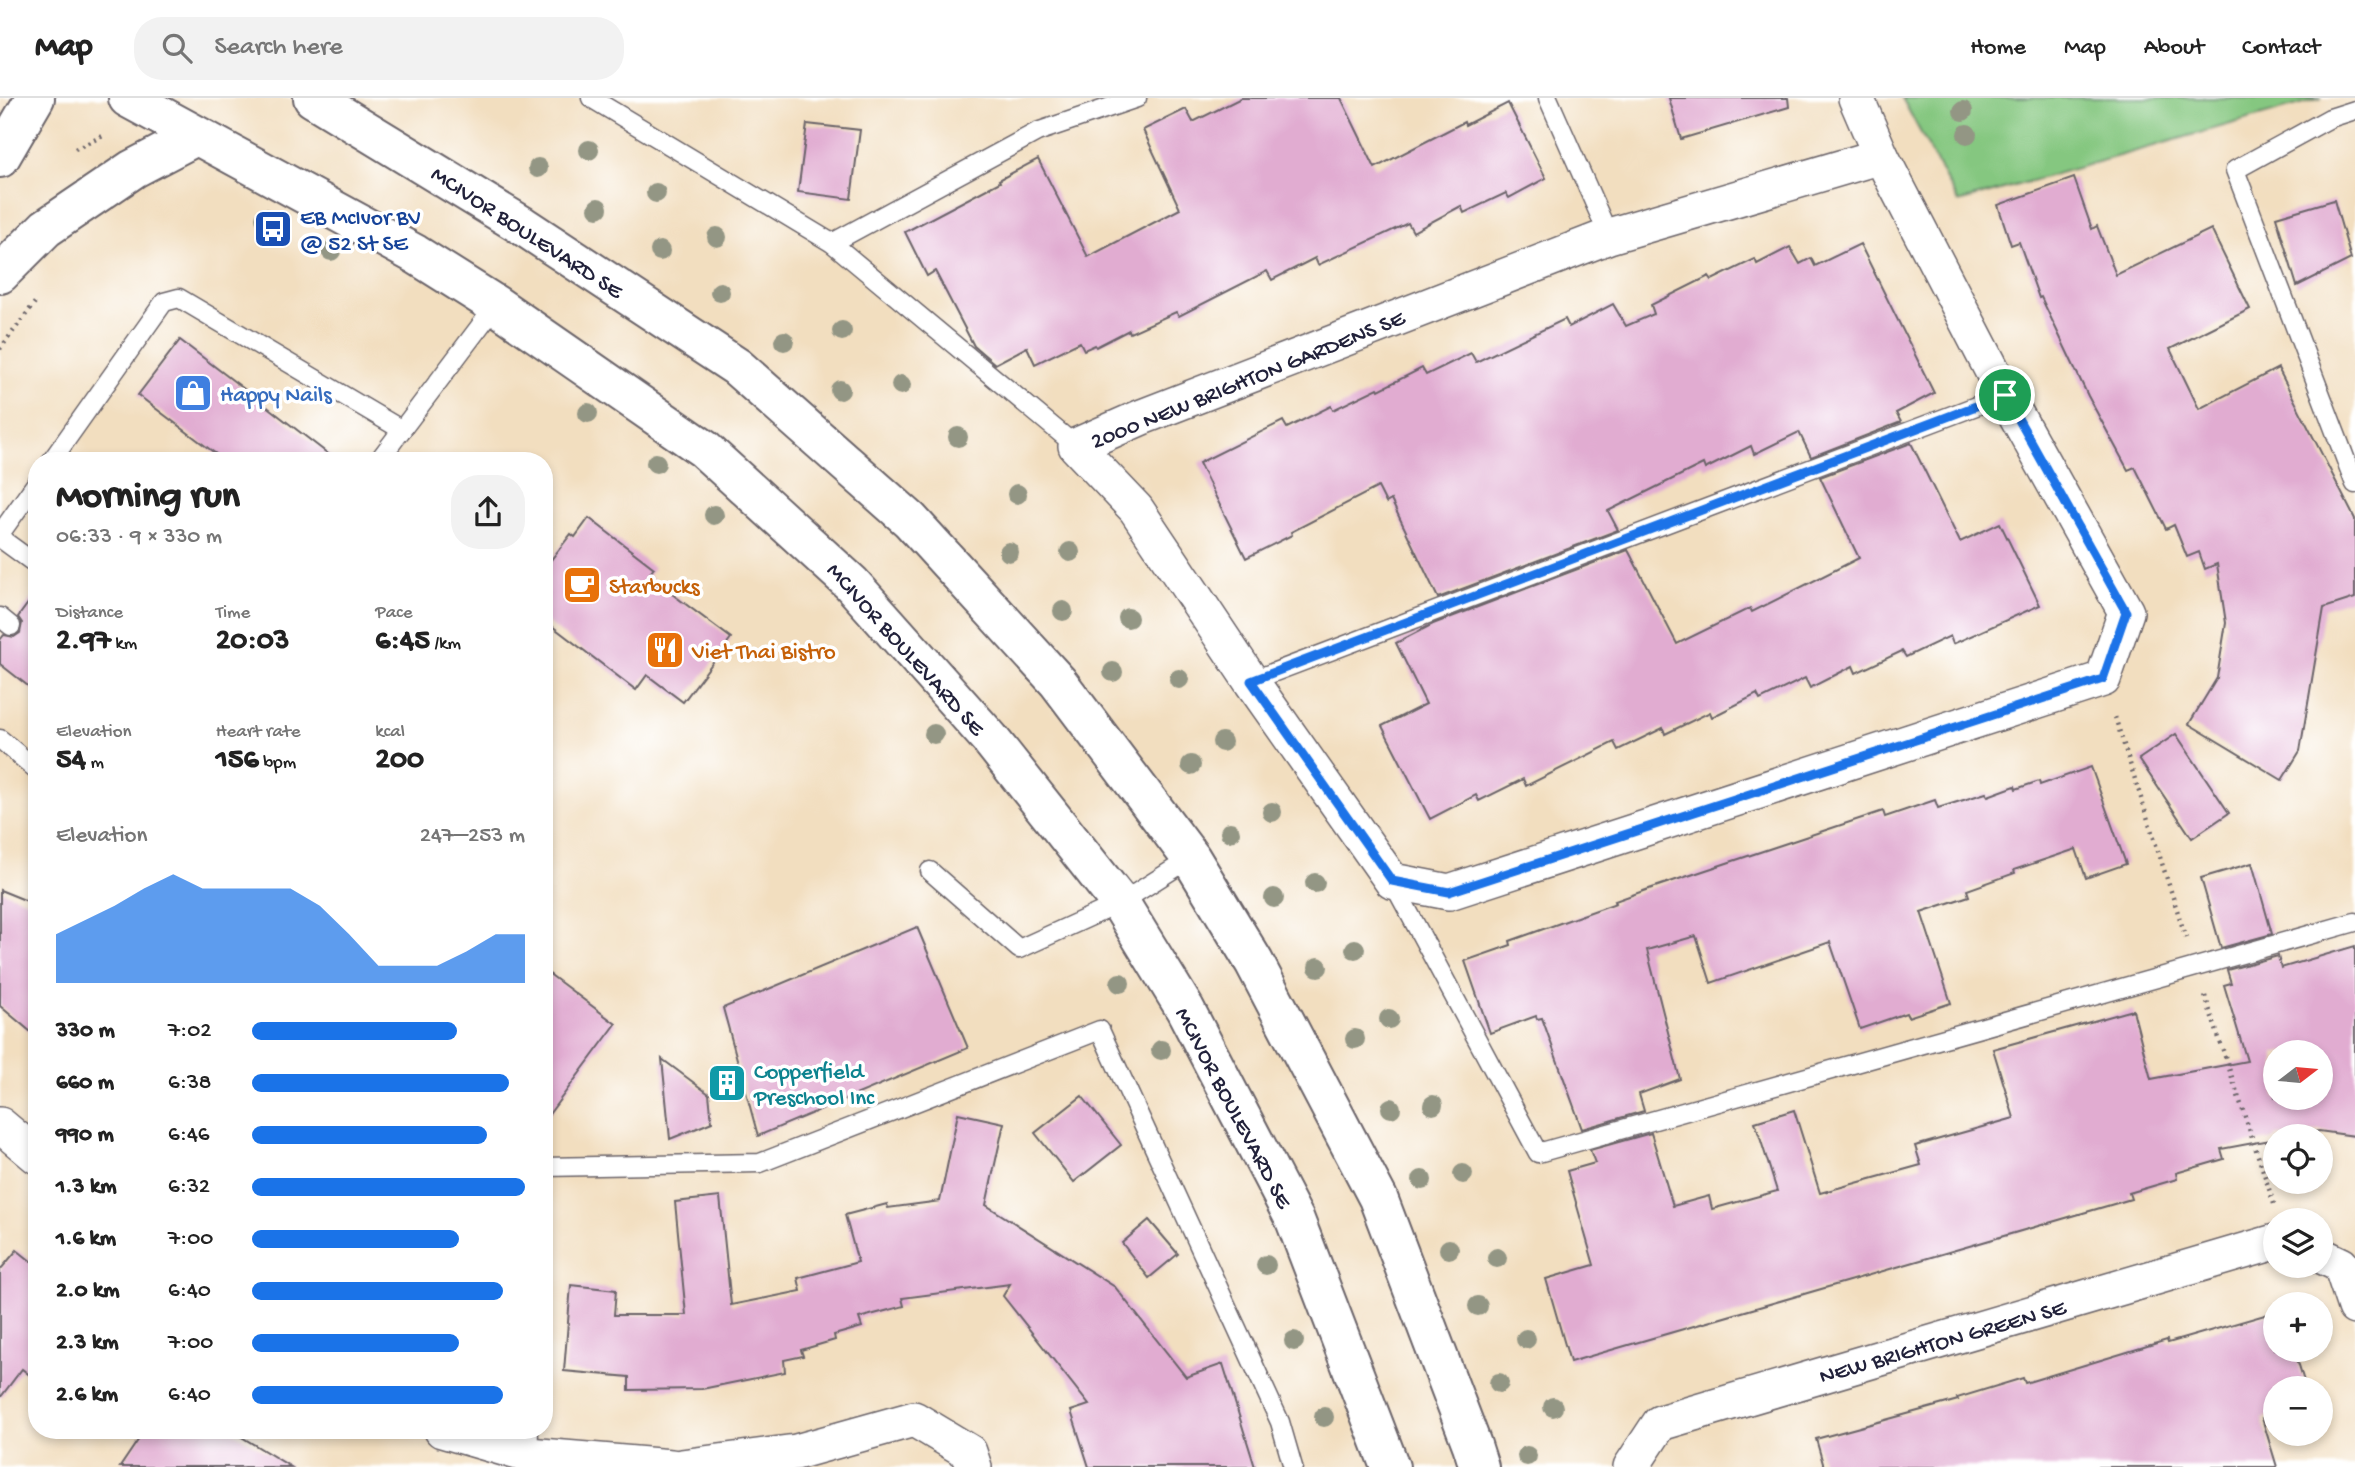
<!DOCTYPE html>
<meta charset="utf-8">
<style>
:root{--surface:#fff;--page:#f2f2f2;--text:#222;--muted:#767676;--line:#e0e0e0;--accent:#1a73e8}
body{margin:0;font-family:"Gochi Hand",sans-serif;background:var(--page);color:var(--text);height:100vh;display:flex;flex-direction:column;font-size:26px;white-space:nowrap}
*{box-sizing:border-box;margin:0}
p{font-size:23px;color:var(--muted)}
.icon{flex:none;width:38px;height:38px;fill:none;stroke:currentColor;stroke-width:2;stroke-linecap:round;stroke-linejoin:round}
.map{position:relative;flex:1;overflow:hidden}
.side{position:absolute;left:28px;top:354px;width:525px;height:987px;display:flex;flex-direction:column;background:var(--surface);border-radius:28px;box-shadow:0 4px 10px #0003}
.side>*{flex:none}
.needle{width:46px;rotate:74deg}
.buttons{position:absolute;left:2263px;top:942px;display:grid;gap:14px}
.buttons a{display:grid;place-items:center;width:70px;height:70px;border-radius:50%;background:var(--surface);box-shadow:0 4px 10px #0003;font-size:35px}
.pin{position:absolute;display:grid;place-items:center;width:60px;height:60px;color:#fff;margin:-30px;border:4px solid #fff;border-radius:50%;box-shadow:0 2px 7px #0007}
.round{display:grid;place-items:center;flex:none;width:74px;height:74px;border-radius:28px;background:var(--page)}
.head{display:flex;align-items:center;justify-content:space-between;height:119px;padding:0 28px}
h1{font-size:38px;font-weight:700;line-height:52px}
.figures{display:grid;grid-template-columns:repeat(3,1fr);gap:10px;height:119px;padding:7px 28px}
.figures div{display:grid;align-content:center}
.figures b{font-size:30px;font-weight:700}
.figures small{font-size:19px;font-weight:400}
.figures p{font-size:19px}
.chart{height:196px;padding:14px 28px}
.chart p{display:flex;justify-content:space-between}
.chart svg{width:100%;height:126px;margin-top:7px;fill:var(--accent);opacity:.7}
ul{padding:0 28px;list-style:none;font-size:23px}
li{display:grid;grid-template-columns:112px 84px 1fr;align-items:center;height:52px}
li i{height:18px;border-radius:9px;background:var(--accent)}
header{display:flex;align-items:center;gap:42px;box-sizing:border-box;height:98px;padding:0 35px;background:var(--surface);border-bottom:2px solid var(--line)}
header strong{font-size:33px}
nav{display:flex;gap:38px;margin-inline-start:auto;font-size:24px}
.search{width:490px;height:63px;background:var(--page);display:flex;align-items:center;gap:18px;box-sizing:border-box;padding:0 24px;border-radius:28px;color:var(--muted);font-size:26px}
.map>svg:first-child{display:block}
</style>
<header>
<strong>Map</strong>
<div class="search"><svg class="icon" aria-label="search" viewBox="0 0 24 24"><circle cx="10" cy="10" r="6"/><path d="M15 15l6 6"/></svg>Search here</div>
<nav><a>Home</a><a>Map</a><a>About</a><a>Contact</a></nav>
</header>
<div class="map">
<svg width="2355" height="1369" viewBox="0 0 2355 1369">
<rect width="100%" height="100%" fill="#fff"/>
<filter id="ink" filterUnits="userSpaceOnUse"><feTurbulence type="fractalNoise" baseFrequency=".0143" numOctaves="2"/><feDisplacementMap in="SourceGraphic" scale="14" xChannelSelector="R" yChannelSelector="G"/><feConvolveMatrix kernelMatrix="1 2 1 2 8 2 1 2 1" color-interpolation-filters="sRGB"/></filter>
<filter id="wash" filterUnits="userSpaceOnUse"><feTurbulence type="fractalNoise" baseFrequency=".00686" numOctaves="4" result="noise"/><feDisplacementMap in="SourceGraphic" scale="28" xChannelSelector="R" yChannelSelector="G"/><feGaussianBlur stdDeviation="1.57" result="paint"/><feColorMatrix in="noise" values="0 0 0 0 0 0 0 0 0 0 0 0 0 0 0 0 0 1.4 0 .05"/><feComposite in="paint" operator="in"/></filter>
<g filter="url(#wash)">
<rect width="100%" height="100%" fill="#f2debf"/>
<path fill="#85c780" stroke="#54745e" stroke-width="2" d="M1902,0h420l-364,104z"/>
<g id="blocks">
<g fill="#e1acd1" fill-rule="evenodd">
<path d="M1241,0h100l34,70 89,-46 1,3 43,-22 38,75 -37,20 -3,-5 -42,20 -3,-7 -48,26 -5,-9 -90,42 -3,-7 -43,22 -5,-9 -88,45 -3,-4 -46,21 -1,-3 -33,17 -1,-2 -11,5 -4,-8 -45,22 -8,-17 -32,17 -21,-18 -39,-75 -8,5 -22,-44 95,-50 -1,-2 39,-21 50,98 92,-48 -37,-79 43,-21 7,13z"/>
<path d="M1669,0h119l1,9 -108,32z"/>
<path d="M807,26l53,6 -9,69 -53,-7z"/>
<path d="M2074,80l18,51 5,-3 19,49 95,-46 39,80 -80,40 29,60 79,-41 77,151v79l-31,10 -24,143 -18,29 -93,-56 28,-46 9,-55 -9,-59 -12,5 -6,-17 -12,5 -13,-32 -8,4 -31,-62 -7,3 -40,-74 -47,-99 -2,1 -20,-56 -8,3 -13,-40z"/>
<path d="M2334,102l17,59 -54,27 -21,-69z"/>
<path d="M1860,146l74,149 -38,20 5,9 -90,35 -12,-25 -45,22 -3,-8 -46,23 -2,-5 -95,47 10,19 -180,68 -47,-98 -5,3 -8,-16 -87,45 1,3 -46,23 -47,-95 84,-42 4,7 44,-22 2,4 45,-22 1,2 43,-22 4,7 45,-22 5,9 89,-43 4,8 44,-23 13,22 28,-12 -3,-9 58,-29 3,4 43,-21 2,5 33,-17 10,17 11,-6 4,8z"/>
<path d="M180,242l68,52 88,68h-112l-86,-65z"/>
<path d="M1911,345l49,99 40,-19 40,82 -87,39 -3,-8 -44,21 -4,-6 -46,22 -3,-7 -43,22 -5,-10 -45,22 -3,-6 -45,23 -2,-5 -45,22 -2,-6 -45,22 -4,-8 -88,44 -3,-7 -44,22 -3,-6 -46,24 -48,-93 44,-22 -30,-61 37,-19 195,-74 49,94 73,-36 2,4 107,-54 -39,-81z"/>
<path d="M589,420l65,50 -6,8 83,62 -48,64 -36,-27 -11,15 -92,-70v-51l27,-35 4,3z"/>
<path d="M37,493v102l-37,-29v-24l4,-5 10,2 6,-4 2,-10 -4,-6z"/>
<path d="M2176,636l53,79 -37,25 -53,-79z"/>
<path d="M2091,669l35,97 -40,14 -10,-29 -62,21 1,3 -48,17 2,6 -48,16 30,91 -43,14 -2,-4 -46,16 -30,-87 -119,41 -15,-47 -49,14 33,129 -41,15 5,17 -62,18 -40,-111 -5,1 -1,-3 -46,17 -25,-72 46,-16 -1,-4 106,-38 -1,-2 31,-11 237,-79 2,6 50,-17 3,8 48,-15 2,3 27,-10 1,3 23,-8 1,4z"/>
<path d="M2252,765l20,71 -51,14 -20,-70z"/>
<path d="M0,792l37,15v132l-37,-31z"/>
<path d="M917,829l51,121 -210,88 -35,-128z"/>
<path d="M2355,848v190l-36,-5 -28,5h-16v3l-54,10 3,10 -48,14 1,6 -48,14 2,6 -561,163 -24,-83 48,-14 -27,-94 28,-8 -5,-13 61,-17 22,73 36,-10 3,13 65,-18 -22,-69 39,-12 26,83 101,-28 -6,-19 99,-28 -21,-69 140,-39 18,69 96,-18 -23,-76 7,-2 -4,-13 51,-14 3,12zM2275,954h45v45h-45z"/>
<path d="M544,872l72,54 -72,97z"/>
<path d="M662,961l47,35 3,28 -42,17z"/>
<path d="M1082,998l39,49 -47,37 -39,-49z"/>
<path d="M958,1015l46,10 -18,82 129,82 71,90 37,-13 32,103h-166l-18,-56 18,-6 -86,-109 7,-12 -108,14 2,8 -45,12 3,9 -28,8 1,5 -34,10 2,6 -19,4 1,12 -83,17 -73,1v-13l-65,-6 7,-86 45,5 -2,25h72l-11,-113 45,-5 11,108 70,-14 -3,-13 60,-16 -13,-47 42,-11 1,4 52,-7z"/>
<path d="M1149,1122l29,34 -29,24 -27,-35z"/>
<path d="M17,1152l20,16v115l-15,-12 -22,29v-128z"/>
<path d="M2275,1214v37h19l12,39h-31v26l-13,4 15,49h-453l-8,-28 142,-39 -1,-2 66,-20 2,5 142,-43 1,3z"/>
<path d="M145,1332h85l61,37h-171z"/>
</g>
</g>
</g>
<g filter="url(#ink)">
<use href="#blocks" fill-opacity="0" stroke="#6b6469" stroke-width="2"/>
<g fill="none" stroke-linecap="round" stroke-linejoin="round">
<defs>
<g id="lane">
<path d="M591,0l241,145 244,203"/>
<path d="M1548,0l61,138"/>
<path d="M2355,12l-25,8 -95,52 120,314"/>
<path d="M832,145l205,-111 100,-34"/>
<path d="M52,362l112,-158 15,-4 223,132"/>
<path d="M379,362l117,-155"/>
<path d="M0,436l37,-52"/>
<path d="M0,440l37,27"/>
<path d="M0,519l11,9"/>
<path d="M1251,583l754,-286"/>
<path d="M0,641l37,31"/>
<path d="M930,773l89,78 101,-46 71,-45"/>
<path d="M1392,783l146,272 817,-231"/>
<path d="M544,1069l216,-4 340,-133 180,392 13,45"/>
<path d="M528,1363l1,-31"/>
</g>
<g id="street">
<path d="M1856,0l25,58"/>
<path d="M1881,58l124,239 121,217 -23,67 -654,213 -57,-11 -141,-200 -115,-172 -60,-63 66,-29 467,-181z"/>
<path d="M0,1027l37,31"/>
<path d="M2320,1157l21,10 14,42"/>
<path d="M442,1332l86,25 143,12"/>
<path d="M681,1369l115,-15 118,-33 55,33 5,15"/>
<path d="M1631,1369l29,-44 615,-181"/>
</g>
<g id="secondary">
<path d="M128,0l287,156 81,51 208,144 147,134 139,156 130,164 65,106 110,211 95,247"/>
<path d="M313,0l210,128 214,141 173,153 148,162 133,176 63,104 124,236 94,247 7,22"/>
<path d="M0,60l35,-60"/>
<path d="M0,176l46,-46 87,-59 63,-33"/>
</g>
</defs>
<use href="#lane" stroke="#6b6469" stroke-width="21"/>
<use href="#street" stroke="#6b6469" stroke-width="38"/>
<use href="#secondary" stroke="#6b6469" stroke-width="42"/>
<g stroke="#6b6469" stroke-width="4.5" stroke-dasharray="2 5" stroke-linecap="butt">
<path d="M75,51l28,-13"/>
<path d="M0,251l36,-48"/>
<path d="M2115,619l71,221"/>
<path d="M2205,898l69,208"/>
</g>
<use href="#lane" stroke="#fff" stroke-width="18"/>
<use href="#street" stroke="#fff" stroke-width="35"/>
<use href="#secondary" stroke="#fff" stroke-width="38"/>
</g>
<g fill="#939684">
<circle cx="1963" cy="13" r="10"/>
<circle cx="1967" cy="36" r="10"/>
<circle cx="589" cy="52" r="10"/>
<circle cx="538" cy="70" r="10"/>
<circle cx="656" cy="95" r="10"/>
<circle cx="598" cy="110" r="10"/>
<circle cx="265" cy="120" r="10"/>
<circle cx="717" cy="139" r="10"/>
<circle cx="331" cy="153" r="10"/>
<circle cx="660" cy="153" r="10"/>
<circle cx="720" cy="194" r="10"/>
<circle cx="842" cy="233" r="10"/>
<circle cx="784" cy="243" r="10"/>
<circle cx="901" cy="287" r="10"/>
<circle cx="840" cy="292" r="10"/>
<circle cx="588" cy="315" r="10"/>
<circle cx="958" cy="339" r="10"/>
<circle cx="656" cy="365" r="10"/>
<circle cx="1017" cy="396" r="10"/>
<circle cx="714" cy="417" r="10"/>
<circle cx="1009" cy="454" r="10"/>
<circle cx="1070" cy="454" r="10"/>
<circle cx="1063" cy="513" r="10"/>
<circle cx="1128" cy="520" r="10"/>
<circle cx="1113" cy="574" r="10"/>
<circle cx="1179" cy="581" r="10"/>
<circle cx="934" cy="636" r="10"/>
<circle cx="1222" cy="644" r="10"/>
<circle cx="1191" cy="667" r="10"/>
<circle cx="1272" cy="714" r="10"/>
<circle cx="1230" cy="734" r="10"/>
<circle cx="1315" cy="785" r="10"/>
<circle cx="1274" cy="800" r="10"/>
<circle cx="1355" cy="851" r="10"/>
<circle cx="1318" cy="869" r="10"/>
<circle cx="1120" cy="885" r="10"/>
<circle cx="1389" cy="921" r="10"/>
<circle cx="1355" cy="941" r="10"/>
<circle cx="1161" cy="952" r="10"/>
<circle cx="1433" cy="1007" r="10"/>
<circle cx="1391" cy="1010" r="10"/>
<circle cx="1463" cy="1076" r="10"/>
<circle cx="1422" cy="1082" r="10"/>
<circle cx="1449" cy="1151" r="10"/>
<circle cx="1497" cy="1160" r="10"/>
<circle cx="1266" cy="1167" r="10"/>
<circle cx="1478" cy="1208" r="10"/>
<circle cx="1526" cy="1241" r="10"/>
<circle cx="1294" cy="1243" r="10"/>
<circle cx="1499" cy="1285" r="10"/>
<circle cx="1553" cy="1309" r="10"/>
<circle cx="1324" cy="1319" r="10"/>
<circle cx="1527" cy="1358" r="10"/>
</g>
</g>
<g fill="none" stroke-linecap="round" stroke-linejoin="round" filter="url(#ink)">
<defs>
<path id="route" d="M2005,297l121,217 -23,67 -654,213 -57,-11 -141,-200z"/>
</defs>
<use href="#route" stroke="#fff" stroke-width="14"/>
<use href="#route" stroke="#1a73e8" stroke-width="9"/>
</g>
<defs>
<symbol id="bus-square" viewBox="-11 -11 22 22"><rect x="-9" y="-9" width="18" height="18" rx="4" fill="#1a4fb4" stroke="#fff"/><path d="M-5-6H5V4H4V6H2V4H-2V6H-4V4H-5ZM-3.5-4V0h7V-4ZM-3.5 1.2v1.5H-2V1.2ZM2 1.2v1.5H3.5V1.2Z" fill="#fff"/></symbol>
<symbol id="shop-square" viewBox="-11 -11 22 22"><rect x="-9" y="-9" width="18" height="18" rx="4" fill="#3f7fe0" stroke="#fff"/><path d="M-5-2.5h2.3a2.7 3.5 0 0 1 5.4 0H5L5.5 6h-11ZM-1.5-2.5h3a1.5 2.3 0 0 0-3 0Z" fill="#fff"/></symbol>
<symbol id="cafe-square" viewBox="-11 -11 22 22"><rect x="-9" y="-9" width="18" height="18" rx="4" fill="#e8710a" stroke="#fff"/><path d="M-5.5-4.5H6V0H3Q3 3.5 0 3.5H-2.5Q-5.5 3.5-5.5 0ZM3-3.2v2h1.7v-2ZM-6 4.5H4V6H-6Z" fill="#fff"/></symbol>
<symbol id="restaurant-square" viewBox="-11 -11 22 22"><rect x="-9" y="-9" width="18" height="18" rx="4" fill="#e8710a" stroke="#fff"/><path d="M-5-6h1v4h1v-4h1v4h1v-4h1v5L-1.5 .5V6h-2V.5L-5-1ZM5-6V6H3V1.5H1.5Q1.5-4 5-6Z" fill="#fff"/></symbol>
<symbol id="building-square" viewBox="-11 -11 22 22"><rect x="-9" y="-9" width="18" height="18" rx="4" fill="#0f9aa8" stroke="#fff"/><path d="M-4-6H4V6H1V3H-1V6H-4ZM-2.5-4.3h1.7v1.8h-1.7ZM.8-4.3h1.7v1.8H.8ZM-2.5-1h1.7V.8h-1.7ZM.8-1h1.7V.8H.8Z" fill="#fff"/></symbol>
</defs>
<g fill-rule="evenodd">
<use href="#bus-square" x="251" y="109" width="44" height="44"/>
<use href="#shop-square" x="171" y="273" width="44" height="44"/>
<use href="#cafe-square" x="560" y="465" width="44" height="44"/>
<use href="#restaurant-square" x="643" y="530" width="44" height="44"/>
<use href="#building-square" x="705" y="963" width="44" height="44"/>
</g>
<g text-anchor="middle" stroke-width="7" stroke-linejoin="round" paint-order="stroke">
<g font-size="23" fill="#164399" stroke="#fff" text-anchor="start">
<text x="300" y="126">EB McIvor BV<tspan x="300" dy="26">@ 52 St SE</tspan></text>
</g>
<g font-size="23" fill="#22223b" stroke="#fff">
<text transform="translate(528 133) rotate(33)" y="8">MCIVOR BOULEVARD SE</text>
<text transform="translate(1247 280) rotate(-22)" y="8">2000 NEW BRIGHTON GARDENS SE</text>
<text transform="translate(907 550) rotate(48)" y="8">MCIVOR BOULEVARD SE</text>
<text transform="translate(1235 1009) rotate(62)" y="8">MCIVOR BOULEVARD SE</text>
<text transform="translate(1942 1242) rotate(-16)" y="8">NEW BRIGHTON GREEN SE</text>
</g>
<g font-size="23" fill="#366cbe" stroke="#fff" text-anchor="start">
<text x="220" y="303">Happy Nails</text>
</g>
<g font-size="23" fill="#c56008" stroke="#fff" text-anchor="start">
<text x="609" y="495">Starbucks</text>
<text x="692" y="560">Viet Thai Bistro</text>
</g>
<g font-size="23" fill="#0d838f" stroke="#fff" text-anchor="start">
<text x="754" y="980">Copperfield<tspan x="754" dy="26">Preschool Inc</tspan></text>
</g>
</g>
</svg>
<div class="buttons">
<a><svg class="needle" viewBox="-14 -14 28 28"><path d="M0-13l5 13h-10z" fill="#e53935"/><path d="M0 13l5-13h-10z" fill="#767676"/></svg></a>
<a><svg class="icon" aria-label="locate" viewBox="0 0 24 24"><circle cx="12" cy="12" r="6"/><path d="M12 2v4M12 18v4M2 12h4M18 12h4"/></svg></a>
<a><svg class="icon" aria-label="layers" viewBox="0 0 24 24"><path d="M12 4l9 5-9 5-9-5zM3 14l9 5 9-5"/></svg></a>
<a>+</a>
<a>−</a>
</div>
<div class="pin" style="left:2005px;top:297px;background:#1e9e55"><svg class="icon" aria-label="arrive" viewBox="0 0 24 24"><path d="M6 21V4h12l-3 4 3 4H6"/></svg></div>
<section class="side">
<div class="head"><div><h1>Morning run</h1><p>06:33 · 9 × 330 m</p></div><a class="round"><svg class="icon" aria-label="share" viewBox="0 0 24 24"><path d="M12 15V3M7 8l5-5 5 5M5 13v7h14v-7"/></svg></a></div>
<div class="figures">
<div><p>Distance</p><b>2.97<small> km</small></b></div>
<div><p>Time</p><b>20:03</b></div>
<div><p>Pace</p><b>6:45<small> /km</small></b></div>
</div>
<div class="figures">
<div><p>Elevation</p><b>54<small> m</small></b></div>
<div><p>Heart rate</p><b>156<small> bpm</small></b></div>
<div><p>kcal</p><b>200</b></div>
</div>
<div class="chart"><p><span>Elevation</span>247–253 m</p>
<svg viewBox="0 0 160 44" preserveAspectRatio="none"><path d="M0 44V27L10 22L20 17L30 11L40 6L50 11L60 11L70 11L80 11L90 17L100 27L110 38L120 38L130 38L140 33L150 27L160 27V44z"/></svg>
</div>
<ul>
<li><b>330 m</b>7:02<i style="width:75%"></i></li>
<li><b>660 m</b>6:38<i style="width:94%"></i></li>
<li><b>990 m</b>6:46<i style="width:86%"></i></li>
<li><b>1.3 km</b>6:32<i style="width:100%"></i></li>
<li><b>1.6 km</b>7:00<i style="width:76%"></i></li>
<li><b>2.0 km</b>6:40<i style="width:92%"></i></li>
<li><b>2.3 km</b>7:00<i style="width:76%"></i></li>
<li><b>2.6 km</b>6:40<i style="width:92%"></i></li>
</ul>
</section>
</div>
